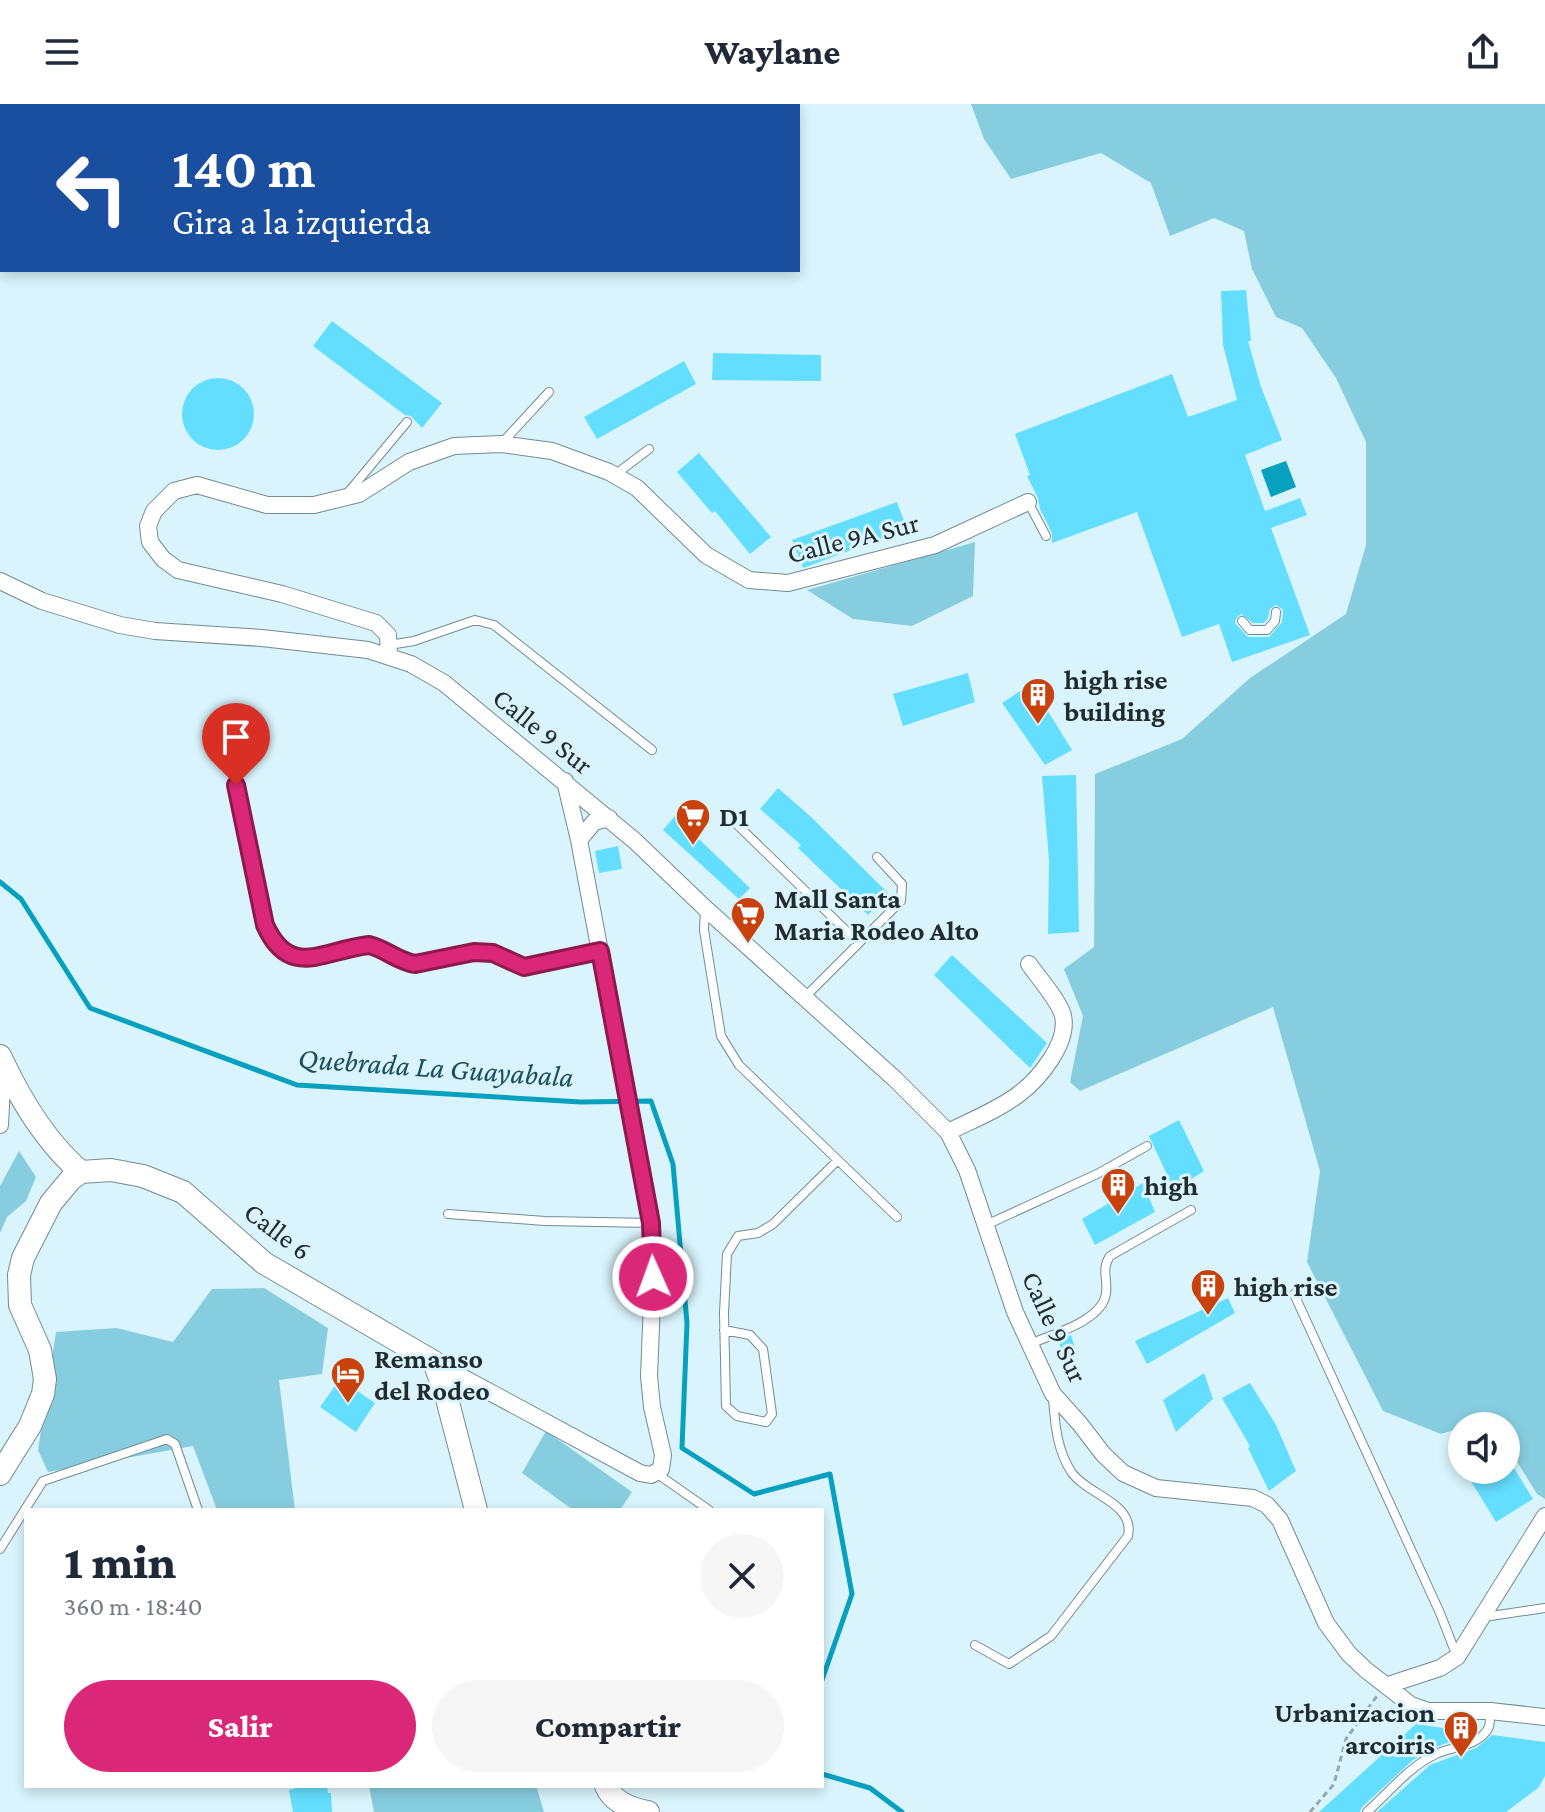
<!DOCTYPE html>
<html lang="es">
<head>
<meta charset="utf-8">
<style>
  :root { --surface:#fff; --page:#f6f6f7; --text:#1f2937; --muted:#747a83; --accent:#db2777 }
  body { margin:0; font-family:"Crimson Pro",serif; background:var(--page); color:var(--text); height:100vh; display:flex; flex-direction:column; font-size:30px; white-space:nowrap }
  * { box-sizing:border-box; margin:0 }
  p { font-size:26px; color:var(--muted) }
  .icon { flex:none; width:44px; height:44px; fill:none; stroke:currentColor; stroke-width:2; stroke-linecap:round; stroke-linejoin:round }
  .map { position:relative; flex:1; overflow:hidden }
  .sheet { position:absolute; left:24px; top:1404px; width:800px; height:280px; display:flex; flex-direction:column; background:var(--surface); border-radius:0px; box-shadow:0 4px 12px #0003 }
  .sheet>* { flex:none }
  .guide { position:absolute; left:0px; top:0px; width:800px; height:168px; box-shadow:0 4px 12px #0003; background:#1a4fa0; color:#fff; overflow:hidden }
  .fabs { position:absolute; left:1448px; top:1308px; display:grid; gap:16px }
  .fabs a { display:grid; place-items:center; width:72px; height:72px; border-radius:50%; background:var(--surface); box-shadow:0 4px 12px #0003; font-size:40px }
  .pin { position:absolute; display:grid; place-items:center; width:68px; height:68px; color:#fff; margin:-82px -34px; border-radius:50% 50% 50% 0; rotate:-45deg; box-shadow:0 0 8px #0007 }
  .pin .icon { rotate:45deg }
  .me { position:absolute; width:88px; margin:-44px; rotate:358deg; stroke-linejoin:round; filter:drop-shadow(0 0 6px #0008) }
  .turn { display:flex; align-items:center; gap:28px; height:168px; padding:0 40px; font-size:36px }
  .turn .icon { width:104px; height:104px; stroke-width:2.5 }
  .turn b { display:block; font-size:56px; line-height:68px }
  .round { display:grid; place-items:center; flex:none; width:84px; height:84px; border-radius:42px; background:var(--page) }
  .head { display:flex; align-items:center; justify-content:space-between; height:136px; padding:0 40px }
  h1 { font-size:48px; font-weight:800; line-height:60px }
  .action { display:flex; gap:16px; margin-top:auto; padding:16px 40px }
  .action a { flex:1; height:92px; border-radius:48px; background:var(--accent); color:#fff; font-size:32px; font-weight:800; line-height:92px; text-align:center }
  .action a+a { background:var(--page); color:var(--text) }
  header { display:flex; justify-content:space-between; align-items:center; height:104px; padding:0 40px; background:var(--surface); font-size:36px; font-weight:800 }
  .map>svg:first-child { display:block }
  .green { fill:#87cde0 }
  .water { fill:#07a1bf }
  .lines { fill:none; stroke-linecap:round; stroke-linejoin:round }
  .stream { stroke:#07a1bf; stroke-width:5 }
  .building { fill:#64defe; fill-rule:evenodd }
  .lane-casing { stroke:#738b93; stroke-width:10 }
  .street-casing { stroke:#738b93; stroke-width:18 }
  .secondary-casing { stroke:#738b93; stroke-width:24 }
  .path { stroke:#94a8af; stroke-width:3; stroke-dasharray:6 4; stroke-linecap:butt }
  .lane { stroke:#fff; stroke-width:8 }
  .street { stroke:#fff; stroke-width:16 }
  .secondary { stroke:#fff; stroke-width:22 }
  .route-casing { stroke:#8e194d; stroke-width:20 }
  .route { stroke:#db2777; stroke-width:14 }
  .labels { text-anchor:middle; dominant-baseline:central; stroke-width:6; stroke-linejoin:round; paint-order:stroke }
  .street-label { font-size:28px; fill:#222c2f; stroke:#d9f4fc }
  .poi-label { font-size:28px; font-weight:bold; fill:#222c2f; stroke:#d9f4fc; text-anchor:start }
  .water-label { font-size:30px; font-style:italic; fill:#1b4f5c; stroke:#d9f4fc }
</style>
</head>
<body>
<header><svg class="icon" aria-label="menu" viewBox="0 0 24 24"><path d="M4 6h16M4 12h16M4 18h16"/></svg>Waylane<svg class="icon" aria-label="share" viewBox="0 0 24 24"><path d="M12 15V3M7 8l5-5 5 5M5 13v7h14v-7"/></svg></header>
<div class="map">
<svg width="1545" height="1708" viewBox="0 0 1545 1708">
  <rect width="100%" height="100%" fill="#d9f4fc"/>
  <!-- green -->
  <path class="green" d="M971,0h574v1395l-8,-5 -31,-50v-18h-11l-4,-7 -50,15 -58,-23 -76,-149 13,-91 -47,-164 -193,84 -10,-9 13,-66 -19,-47 30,-22 1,-173 87,-35 68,-61 96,-64 20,-69v-103l-30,-64 -34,-50 -26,-11 -24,-48 -8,-38 -30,-13 -44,18 -19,-53 -50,-30 -90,26 -27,-40z
    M975,438l-2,54 -61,30 -59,-7 -46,-29z
    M19,1047l17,26 -10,24 -19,16 -7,16v-47z
    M264,1184l64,40 -6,46 -43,6 16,130h-78l-24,-64 -145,26 -10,-22 18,-118 61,-4 56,14 39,-53z
    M546,1327l86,61 -12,18h-47l-51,-37z
    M369,1682h170l-2,3 7,23h-170z"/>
  <!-- water -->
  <path class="water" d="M1286,357l10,26 -25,10 -10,-27z"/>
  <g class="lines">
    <!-- stream -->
    <path class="stream" d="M0,778l21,17 69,109 207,77 284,17 70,-1 22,63 14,159 -5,125 72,46 76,-20 22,120 -30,86
      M822,1670l48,14 32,24"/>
  </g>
  <!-- building -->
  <path class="building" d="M1246,186l5,51h-3l13,46 21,53 -37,15 20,56 35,-13 7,17 -36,13 39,107 -78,27 -13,-38 -37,13 -45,-125 -85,31v-10l-12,-24 -2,-11 -11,-22 3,-1 -15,-41 157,-60 16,43 49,-17 -14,-55 -2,-54zM1276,501l7,5 -1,12 -13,15h-21l-13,-14 1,-5 5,-4 12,9h11l4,-5 2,-9z
    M332,217l110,82 -20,25 -11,-12 -6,-1 -92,-69z
    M713,249l108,2v26l-109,-1z
    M684,257l12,23 -99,55 -13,-22z
    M182 310a36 36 0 1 1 72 0a36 36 0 1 1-72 0Z
    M699,349l72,84 -21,17 -35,-43 -3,2 -35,-41z
    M897,398l10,27 -104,39 -11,-28z
    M968,569l7,29 -72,24 -10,-32z
    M1031,580l41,66 -27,15 -43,-62z
    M1076,671l3,157 -31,2 1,-74 -7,-84z
    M778,684l32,28 78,77 -20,22 -70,-67 3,-3 -41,-36z
    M675,712l75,72 -11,11 -76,-69z
    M618,742l4,23 -23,4 -4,-22z
    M952,851l95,88 -17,25 -96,-93z
    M1179,1016l25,51 -30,19 -25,-54z
    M1143,1079l12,29 -60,33 -13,-26z
    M1228,1194l7,15 -88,51 -12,-23z
    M1071,1231l5,16 -12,5 -6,-16z
    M1204,1269l9,26 -37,33 -13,-32z
    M340,1275l35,24 -19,29 -36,-25z
    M1250,1279l26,42 20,46 -27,20 -21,-43 2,-2 -28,-48z
    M1506,1351l27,44 -37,23 -32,-52h42z
    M1416,1620l59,9 -42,15 -20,12 -51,47 -2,5h-41z
    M1492,1631l53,7v34l-7,12 -32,24h-129l53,-47 46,-17z
    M293,1682h34l1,7h3l1,19h-39l-4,-22 5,-1z"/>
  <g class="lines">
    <defs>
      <path id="lane" d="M502,339l47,-51
        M616,370l33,-25
        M346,391l61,-73
        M1028,398l18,34
        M1242,517l8,9h17l8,-9 1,-9
        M389,541l25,-4 61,-21 19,5 158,125
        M231,652l34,169c26,59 58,19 103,20 17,1 29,16 47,19l59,-12 19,1 31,14 75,-16
        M724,708l135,131
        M705,804l-1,22 17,106 18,29 158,152
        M805,893l96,-96 1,-17 -25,-27
        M448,1110l97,7 106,2
        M986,1121l111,-51 50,-28
        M1294,1190l146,319 16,41
        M724,1226l26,5 13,14 9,65 -6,8 -29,-6 -11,-10 -2,-93 3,-59 11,-18 20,-3 15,-9 64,-63
        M1030,1240c22,-10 73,-23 76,-51 2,-14 -5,-24 4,-37l81,-46
        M656,1369l53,37
        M0,1445l43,-68 124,-42 8,5 23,66
        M1484,1513l61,-9
        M975,1541l34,19 42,-28 77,-100c7,-33 -40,-41 -56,-63 -15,-22 -17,-49 -19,-74
        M1367,1708c21,-19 43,-46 69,-58 15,-7 35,-7 47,-19 8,-7 7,-14 7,-23"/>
      <path id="street" d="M0,477l42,20 78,24 35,6 107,7 106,12 43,14 33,19 191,158 70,67 190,171 53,53 19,38 48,142 38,82 27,30 23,30 20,19 33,15 97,10 14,7 13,15 46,103 23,31 17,16 45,35 17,6h62l55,6
        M389,551l-1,-20 -12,-12 -94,-29 -104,-24 -15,-11 -13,-17 -2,-16 6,-15 20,-20 23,-6 70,20h47l45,-11 50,-32 45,-16 47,-2 51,7 57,21 28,16 69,67 43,25 39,3 147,-38 93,-43
        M579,736l15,-18 15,-4
        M0,1021l3,-58
        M948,1028c24,-12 50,-22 71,-38 20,-15 50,-51 44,-78 -3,-14 -25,-39 -34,-52
        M434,1258l206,111 11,2 10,-6 2,-14 -11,-48 -3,-31 4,-99 -2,-54 -72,-383 -14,-59
        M1388,1581l52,-17 17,-11 88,-141"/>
      <path id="secondary" d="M0,952c20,43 45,86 81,116
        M0,1370l30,-48 13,-32 2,-15 -5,-29 -20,-45 -1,-30 4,-17 28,-55 20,-24 10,-7 30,-2 32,6 40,16 81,71 170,99 12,33 30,115
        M606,1682c7,16 25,23 42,26"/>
    </defs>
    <!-- lane casing -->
    <use href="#lane" class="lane-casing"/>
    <!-- street casing -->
    <use href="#street" class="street-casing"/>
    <!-- secondary casing -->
    <use href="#secondary" class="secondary-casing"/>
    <!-- path -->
    <path class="path" d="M1310,1708l24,-28 12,-45 31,-43"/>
    <!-- lane -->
    <use href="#lane" class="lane"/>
    <!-- street -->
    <use href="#street" class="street"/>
    <!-- secondary -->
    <use href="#secondary" class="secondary"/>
  </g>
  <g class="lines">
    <defs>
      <path id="route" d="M236,681l29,140c25,55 58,25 104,20 17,4 28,16 46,19l59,-12 19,1 31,14 76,-16 51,272 2,54"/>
    </defs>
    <!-- route casing -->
    <use href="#route" class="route-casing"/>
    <!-- route -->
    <use href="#route" class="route"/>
  </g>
  <!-- icons -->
  <defs>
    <symbol id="building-pin" viewBox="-11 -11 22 30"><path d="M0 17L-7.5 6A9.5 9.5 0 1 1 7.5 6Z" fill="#c9420d" stroke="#d9f4fc"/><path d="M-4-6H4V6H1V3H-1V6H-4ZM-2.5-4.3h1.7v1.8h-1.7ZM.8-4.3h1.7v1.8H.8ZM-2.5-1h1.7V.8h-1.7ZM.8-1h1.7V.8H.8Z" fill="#fff"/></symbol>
    <symbol id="supermarket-pin" viewBox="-11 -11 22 30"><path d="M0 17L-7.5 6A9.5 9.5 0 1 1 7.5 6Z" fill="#c9420d" stroke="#d9f4fc"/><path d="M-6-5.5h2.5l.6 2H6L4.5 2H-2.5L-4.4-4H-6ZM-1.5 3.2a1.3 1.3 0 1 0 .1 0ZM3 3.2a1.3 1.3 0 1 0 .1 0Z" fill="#fff"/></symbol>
    <symbol id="hotel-pin" viewBox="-11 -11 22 30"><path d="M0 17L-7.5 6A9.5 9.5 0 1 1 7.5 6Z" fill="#c9420d" stroke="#d9f4fc"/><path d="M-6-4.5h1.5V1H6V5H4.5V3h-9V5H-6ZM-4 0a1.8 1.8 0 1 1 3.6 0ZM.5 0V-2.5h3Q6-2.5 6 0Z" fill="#fff"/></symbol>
  </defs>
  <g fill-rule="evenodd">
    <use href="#building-pin" x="1018" y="571" width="40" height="54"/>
    <use href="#supermarket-pin" x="673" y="692" width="40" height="54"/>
    <use href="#supermarket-pin" x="728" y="790" width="40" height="54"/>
    <use href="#building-pin" x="1098" y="1061" width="40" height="54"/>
    <use href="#building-pin" x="1188" y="1162" width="40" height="54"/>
    <use href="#hotel-pin" x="328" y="1250" width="40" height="54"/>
    <use href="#building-pin" x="1441" y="1604" width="40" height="54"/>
  </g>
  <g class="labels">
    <!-- street labels -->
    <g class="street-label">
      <text transform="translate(853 434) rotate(-14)">Calle 9A Sur</text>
      <text transform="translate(543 627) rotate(39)">Calle 9 Sur</text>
      <text transform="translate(278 1127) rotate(37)">Calle 6</text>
      <text transform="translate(1055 1223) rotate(65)">Calle 9 Sur</text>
    </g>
    <!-- poi labels -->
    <g class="poi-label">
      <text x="1064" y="575">high rise<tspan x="1064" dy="32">building</tspan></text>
      <text x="719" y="712">D1</text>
      <text x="774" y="794">Mall Santa<tspan x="774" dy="32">Maria Rodeo Alto</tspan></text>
      <text x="1144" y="1081">high</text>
      <text x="1234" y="1182">high rise</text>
      <text x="374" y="1254">Remanso<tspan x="374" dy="32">del Rodeo</tspan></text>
      <text x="1435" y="1608" text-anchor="end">Urbanizacion<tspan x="1435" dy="32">arcoiris</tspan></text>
    </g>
    <!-- water labels -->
    <g class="water-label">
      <text transform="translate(436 963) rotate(4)">Quebrada La Guayabala</text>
    </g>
  </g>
</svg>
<div class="fabs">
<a><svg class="icon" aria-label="sound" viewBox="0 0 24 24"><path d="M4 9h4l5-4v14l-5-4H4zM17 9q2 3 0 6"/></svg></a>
</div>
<div class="pin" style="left:236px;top:681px;background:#d93025"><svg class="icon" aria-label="arrive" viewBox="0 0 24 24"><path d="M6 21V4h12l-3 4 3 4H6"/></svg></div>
<svg class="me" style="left:653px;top:1173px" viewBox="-20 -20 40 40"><circle r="17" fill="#db2777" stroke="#fff" stroke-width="3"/><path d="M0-11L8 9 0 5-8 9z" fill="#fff"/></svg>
<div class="guide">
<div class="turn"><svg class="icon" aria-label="left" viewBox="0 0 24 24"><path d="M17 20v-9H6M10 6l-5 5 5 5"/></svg><div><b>140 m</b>Gira a la izquierda</div></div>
</div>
<section class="sheet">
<div class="head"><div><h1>1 min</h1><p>360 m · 18:40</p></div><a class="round"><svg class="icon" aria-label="close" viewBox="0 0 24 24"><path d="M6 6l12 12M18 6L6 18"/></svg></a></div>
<div class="action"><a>Salir</a><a>Compartir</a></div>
</section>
</div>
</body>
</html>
